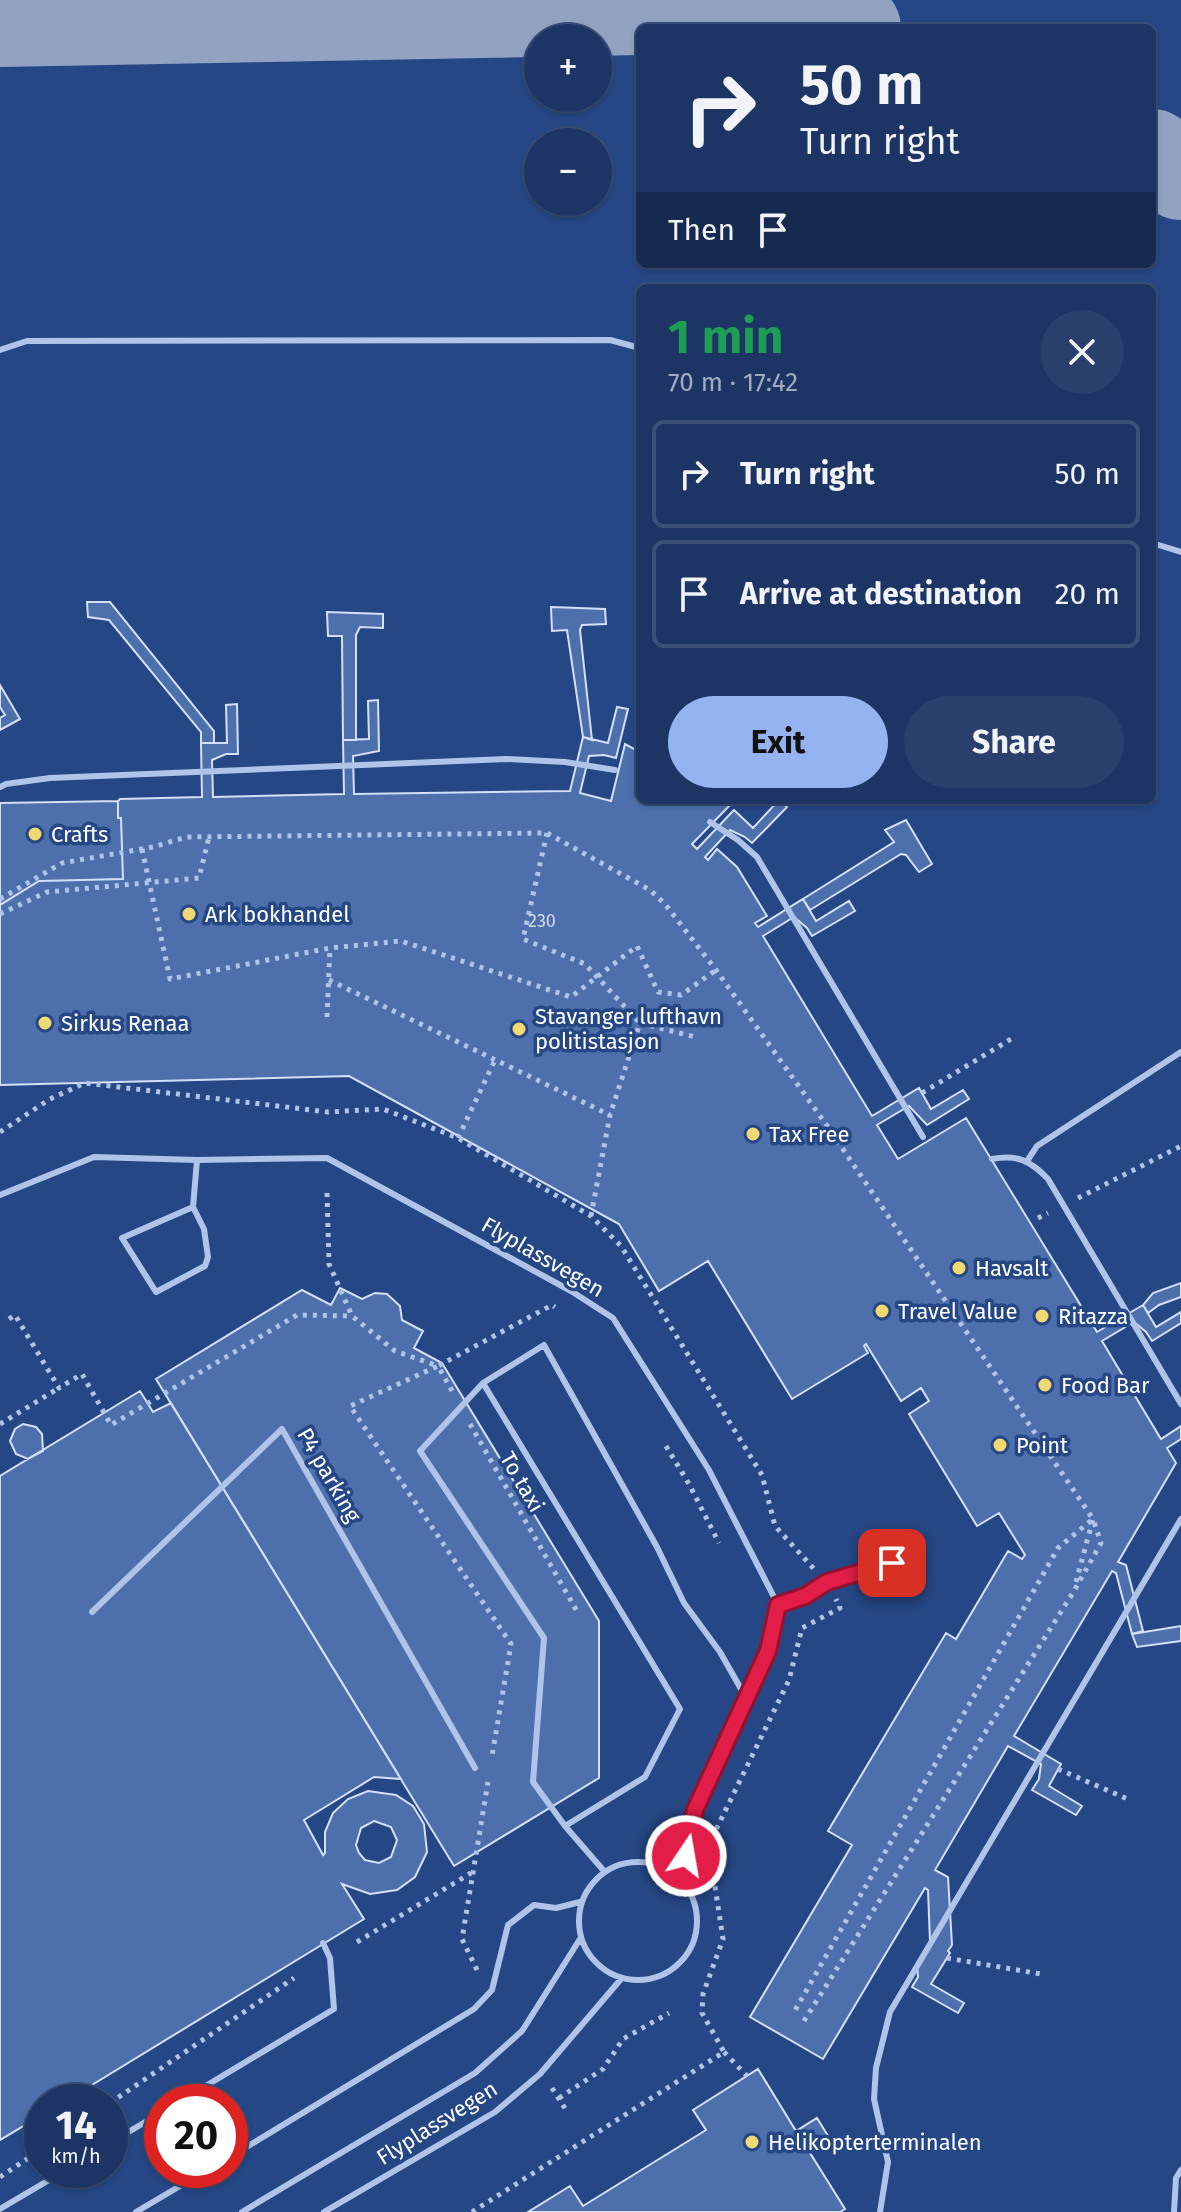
<!DOCTYPE html>
<html lang="en">
<head>
<meta charset="utf-8">
<style>
  :root { --surface:#1c3564; --page:#29406d; --text:#f1f3f6; --muted:#a0abbf; --line:#3a5078; --accent:#95b2f1 }
  body { margin:0; font-family:"Fira Sans",sans-serif; background:var(--page); color:var(--text); height:100vh; display:flex; flex-direction:column; font-size:30px; white-space:nowrap }
  * { box-sizing:border-box; margin:0 }
  p { font-size:26px; color:var(--muted) }
  .icon { flex:none; width:44px; height:44px; fill:none; stroke:currentColor; stroke-width:2; stroke-linecap:round; stroke-linejoin:round }
  .map { position:relative; flex:1; overflow:hidden }
  .panel { position:absolute; left:636px; top:284px; width:520px; height:520px; display:flex; flex-direction:column; background:var(--surface); border-radius:12px; box-shadow:0 2px 6px #0004,0 0 0 2px var(--line) }
  .panel>* { flex:none }
  .hud { position:absolute; left:636px; top:24px; width:520px; height:244px; border-radius:12px; box-shadow:0 2px 6px #0004,0 0 0 2px var(--line); background:#1c3564; color:var(--text); overflow:hidden }
  .tools { position:absolute; left:524px; top:24px; display:grid; gap:16px }
  .tools a { display:grid; place-items:center; width:88px; height:88px; border-radius:50%; background:var(--surface); box-shadow:0 2px 6px #0004,0 0 0 2px var(--line); font-size:40px }
  .speed { position:absolute; left:24px; top:2084px; display:flex; gap:16px; font-size:40px; font-weight:700; text-align:center }
  .speed>* { display:grid; place-content:center; width:104px; height:104px; border-radius:50%; background:var(--surface); box-shadow:0 2px 6px #0004,0 0 0 2px var(--line); line-height:1 }
  .speed small { font-size:20px; font-weight:400 }
  .speed .limit { border:12px solid #d22; background:#fff; color:#111 }
  .pin { position:absolute; display:grid; place-items:center; width:68px; height:68px; color:#fff; margin:-34px; border-radius:16px; box-shadow:0 4px 12px #0006 }
  .me { position:absolute; width:88px; margin:-44px; rotate:12deg; stroke-linejoin:round; filter:drop-shadow(0 0 6px #0008) }
  .turn { display:flex; align-items:center; gap:28px; height:168px; padding:0 32px; font-size:36px }
  .turn .icon { width:104px; height:104px; stroke-width:2.5 }
  .turn b { display:block; font-size:56px; line-height:68px }
  .then { display:flex; align-items:center; height:76px; padding:0 32px; background:#0003; gap:16px; font-size:30px }
  .round { display:grid; place-items:center; flex:none; width:84px; height:84px; border-radius:42px; background:var(--page) }
  .summary { display:flex; align-items:center; justify-content:space-between; height:136px; padding:0 32px }
  h1 { font-size:48px; font-weight:700; line-height:60px; color:#1e9e55 }
  .primary-button { display:flex; gap:16px; margin-top:auto; padding:16px 32px }
  .primary-button a { flex:1; height:92px; border-radius:48px; background:var(--accent); color:#111; font-size:32px; font-weight:700; line-height:92px; text-align:center }
  .primary-button a+a { background:var(--page); color:var(--text) }
  ul { padding:0; list-style:none }
  li { display:flex; align-items:center; gap:24px; height:108px; margin:0 16px 12px; padding:0 16px; border:4px solid var(--line); border-radius:12px }
  li div { flex:1 }
  li b { display:block; font-size:30px }
  li em { font-style:normal }
  .map>svg:first-child { display:block }
  .lines { fill:none; stroke-linecap:round; stroke-linejoin:round }
  .taxiway { stroke:#92a3c2; stroke-width:92 }
  .building { fill:#4d70ad; stroke:#d3e0f6; stroke-width:2; fill-rule:evenodd }
  .path { stroke:#afc4e8; stroke-width:5; stroke-dasharray:4 6; stroke-linecap:butt }
  .service { stroke:#afc4e8; stroke-width:6 }
  .route-casing { stroke:#92132f; stroke-width:20 }
  .route { stroke:#e11d48; stroke-width:14 }
  .poi-dot { fill:#f2d873; stroke:#254785; stroke-width:3 }
  .labels { text-anchor:middle; dominant-baseline:central; stroke-width:7; stroke-linejoin:round; paint-order:stroke }
  .number-label { font-size:18px; fill:#d2dbea }
  .poi-label { font-size:22px; fill:#fff; stroke:#254785; text-anchor:start }
  .street-label { font-size:22px; fill:#fff; stroke:#254785 }
</style>
</head>
<body>
<div class="map">
<svg width="1181" height="2212" viewBox="0 0 1181 2212">
  <rect width="100%" height="100%" fill="#254785"/>
  <g class="lines">
    <!-- taxiway -->
    <path class="taxiway" d="M0,21l692,-13 87,6 76,14
      M1152,155l29,19"/>
  </g>
  <!-- building -->
  <path class="building" d="M87,602h23l104,129v12h-13v-11l-92,-112 -21,-3z
    M551,607l54,2 1,15 -24,1 -2,5 12,110 -9,-3 -16,-107 -15,1z
    M327,612l56,2v14l-23,-1 -4,8v105h-13l-1,-104h-14z
    M0,685l20,34 -20,11v-12l5,-3 -5,-8z
    M378,700l1,51 -26,5 1,38 216,-3 13,-54 25,6 9,-36 11,2 -12,49 -12,-3 -15,1 -9,37 31,8 14,-57 15,8v48h88l4,3 -40,41 5,5 37,-39 19,18 26,-28 8,7 -35,36 -7,-6 -15,-7 -25,27 3,3 9,-11 20,18 30,49 -12,7 3,4 45,-28 13,22 33,-20 6,10 -43,25 -5,-8 -13,-11 -31,19 109,180 47,-28 12,21 32,-19 6,9 -42,26 -18,-19 -32,19 21,34 68,-41 131,214 46,-27 13,22 25,-15v11l-29,18 -6,-9 -12,-10 -32,19 59,98 20,-13v13l-14,9 9,15 -58,99 8,3 17,66 -11,3 -16,-61 -4,-2 -98,165 47,28 -12,22 33,20 -6,9 -44,-25 7,-11 2,-15 -33,-18 -73,124 13,7 4,68 -4,6 2,2 -19,31 33,19 -6,10 -46,-26 6,-10 -1,-14 13,-21 -2,-52 -3,-2 -102,171 -73,-42 102,-172 -24,-14 118,-198 10,6 52,-88 14,8 3,-4 -26,-42 -22,13 -68,-112 20,-13 -8,-13 -20,13 -35,-57 -2,2 4,7 -76,46 -84,-138 -49,30 -40,-67 -270,-148 -349,9v-180l39,-24 84,-2 -2,-61h-3v-17l2,-2 82,-2 -1,-54h26l-1,-38 11,-1 1,50h-12l-14,6 1,37 131,-3 -1,-54 26,-1 -1,-38z
    M118,801v17h3l2,61 -84,2 -39,24v-102z
    M906,820l26,44 -13,8 -13,-17 -5,-1 -91,56 -7,-11 91,-57 -9,-12z
    M1181,1283v14l-22,8 -11,8 -5,-8 10,-12z
    M340,1288l22,11 13,-6 12,1 13,12 2,14 21,11 -9,17 28,15 157,258v157l-145,88 -298,-487 146,-89 29,15z
    M140,1391l13,21 18,-9 230,376 -27,-2 -70,43 19,35 2,-2v-21l8,-19 15,-14 20,-8 28,4 17,11 11,18 3,28 -12,25 -18,13 -27,4 -28,-10 22,35 -300,183h-22v13l-42,25v-664zM374,1821l17,6 6,13 -6,17 -12,6 -14,-3 -6,-7 -3,-8 5,-17z
    M23,1424l13,3 6,7 1,17 -15,8 -12,-5 -6,-13 5,-12z
    M1181,1626v15l-44,6 -5,-13z
    M758,2069l38,62 21,-13 11,18 -21,12 38,61 -5,3h-312l42,-26 13,20 123,-76 -13,-20z"/>
  <g class="lines">
    <!-- path -->
    <path class="path" d="M547,833l-24,106 62,25 55,59
      M142,849l28,130 160,-31 71,-7 170,56 66,-51 21,46 23,3 35,-25
      M0,899l62,-36 91,-16 33,-10 361,-4 103,57 15,14 51,66 114,160 263,389 -35,29 -265,466
      M0,914l47,-22 152,-14 10,-41
      M329,980l281,135
      M327,1017l3,-69
      M922,1093l94,-57
      M0,1132l50,-33 35,-16 243,29 55,-3 75,29 133,78 30,30 141,229 13,51 39,43
      M458,1138l37,-78
      M327,1193l2,71 23,52 43,35 43,15 114,-61 3,2
      M1078,1198l103,-52
      M591,1216l19,-101 30,-92 55,14
      M1038,1218l10,-5
      M9,1319l6,-4 44,73 23,-14 29,51 186,-110 55,1
      M452,1391l-14,-25 -88,40 161,238 -19,112
      M0,1424l59,-36
      M470,1424l108,189
      M666,1446l23,38 30,59
      M1076,1582l17,-63
      M1058,1769l72,31
      M712,1838l77,-158 13,-52 38,-20 -4,-9
      M357,1942l114,-69
      M947,1958l94,16
      M477,1970l-15,-31 26,-157
      M804,2021l270,-430 27,-48 -8,-24
      M724,2052l23,24
      M552,2088l14,22
      M559,2098l44,-29 20,-30 46,-26
      M110,2103l184,-125
      M0,2177l42,-28
      M472,2212l252,-160 -22,-39 1,-19 20,-55 -14,-92"/>
    <!-- service -->
    <path class="service" d="M0,350l27,-9 583,-1 30,8
      M1152,543l29,9
      M0,787l6,-3 44,-6 456,-19 59,3 50,8
      M710,822l28,18 19,17 166,280
      M992,1159c25,-5 39,2 56,20l133,225
      M1027,1161l10,-15 144,-94
      M0,1195l94,-38 103,3 130,-2 244,133 42,27 96,152 69,135 -10,46 -73,159 -14,68
      M193,1207l-71,31 34,54 49,-26 3,-9 -4,-28 -11,-22 4,-47
      M483,1383l197,326 -35,68 -80,49
      M778,1605l27,-9 22,-14 65,-19
      M92,1612l190,-183 193,339
      M579 1921a59 59 0 1 1 118 0a59 59 0 1 1-118 0Z
      M604,1871l-39,-45 -32,-44 11,-144 -124,-187 63,-68 61,-38 113,202 27,56 36,49 25,44
      M179,2102l155,-93 -4,-51 -7,-15
      M110,2143l52,-31
      M230,2157l244,-148 18,-19 16,-65 26,-20 22,3 24,-6
      M0,2209l66,-39
      M136,2212l71,-42
      M242,2212l233,-139 47,-42 58,-92
      M324,2212l171,-100 45,-38 81,-95
      M880,2212l8,-50 -14,-63 2,-31 14,-56 291,-493
      M1174,2212l2,-34 5,-8"/>
  </g>
  <g class="lines">
    <defs>
      <path id="route" d="M686,1856l9,-46 73,-159 10,-46 27,-9 22,-14 65,-19"/>
    </defs>
    <!-- route casing -->
    <use href="#route" class="route-casing"/>
    <!-- route -->
    <use href="#route" class="route"/>
  </g>
  <!-- markers -->
  <g class="poi-dot">
    <circle cx="35" cy="834" r="8"/>
    <circle cx="189" cy="914" r="8"/>
    <circle cx="45" cy="1023" r="8"/>
    <circle cx="519" cy="1029" r="8"/>
    <circle cx="753" cy="1134" r="8"/>
    <circle cx="959" cy="1268" r="8"/>
    <circle cx="882" cy="1311" r="8"/>
    <circle cx="1042" cy="1316" r="8"/>
    <circle cx="1045" cy="1385" r="8"/>
    <circle cx="1000" cy="1445" r="8"/>
    <circle cx="752" cy="2142" r="8"/>
  </g>
  <g class="labels">
    <!-- number labels -->
    <g class="number-label">
      <text x="542" y="921">230</text>
    </g>
    <!-- poi labels -->
    <g class="poi-label">
      <text x="51" y="834">Crafts</text>
      <text x="205" y="914">Ark bokhandel</text>
      <text x="535" y="1016">Stavanger lufthavn<tspan x="535" dy="25">politistasjon</tspan></text>
      <text x="61" y="1023">Sirkus Renaa</text>
      <text x="769" y="1134">Tax Free</text>
      <text x="975" y="1268">Havsalt</text>
      <text x="898" y="1311">Travel Value</text>
      <text x="1058" y="1316">Ritazza</text>
      <text x="1061" y="1385">Food Bar</text>
      <text x="1016" y="1445">Point</text>
      <text x="768" y="2142">Helikopterterminalen</text>
    </g>
    <!-- street labels -->
    <g class="street-label">
      <text transform="translate(543 1257) rotate(30)">Flyplassvegen</text>
      <text transform="translate(329 1475) rotate(60)">P4 parking</text>
      <text transform="translate(522 1482) rotate(60)">To taxi</text>
      <text transform="translate(437 2123) rotate(-32)">Flyplassvegen</text>
    </g>
  </g>
</svg>
<div class="tools">
<a>+</a>
<a>−</a>
</div>
<div class="speed"><div>14<small>km/h</small></div><div class="limit">20</div></div>
<div class="pin" style="left:892px;top:1563px;background:#d93025"><svg class="icon" aria-label="arrive" viewBox="0 0 24 24"><path d="M6 21V4h12l-3 4 3 4H6"/></svg></div>
<svg class="me" style="left:686px;top:1856px" viewBox="-20 -20 40 40"><circle r="17" fill="#e11d48" stroke="#fff" stroke-width="3"/><path d="M0-11L8 9 0 5-8 9z" fill="#fff"/></svg>
<div class="hud">
<div class="turn"><svg class="icon" aria-label="right" viewBox="0 0 24 24"><path d="M7 20v-9h11M14 6l5 5-5 5"/></svg><div><b>50 m</b>Turn right</div></div>
<div class="then">Then<svg class="icon" aria-label="arrive" viewBox="0 0 24 24"><path d="M6 21V4h12l-3 4 3 4H6"/></svg></div>
</div>
<section class="panel">
<div class="summary"><div><h1>1 min</h1><p>70 m · 17:42</p></div><a class="round"><svg class="icon" aria-label="close" viewBox="0 0 24 24"><path d="M6 6l12 12M18 6L6 18"/></svg></a></div>
<ul>
<li><svg class="icon" aria-label="right" viewBox="0 0 24 24"><path d="M7 20v-9h11M14 6l5 5-5 5"/></svg><div><b>Turn right</b></div><em>50 m</em></li>
<li><svg class="icon" aria-label="arrive" viewBox="0 0 24 24"><path d="M6 21V4h12l-3 4 3 4H6"/></svg><div><b>Arrive at destination</b></div><em>20 m</em></li>
</ul>
<div class="primary-button"><a>Exit</a><a>Share</a></div>
</section>
</div>
</body>
</html>
